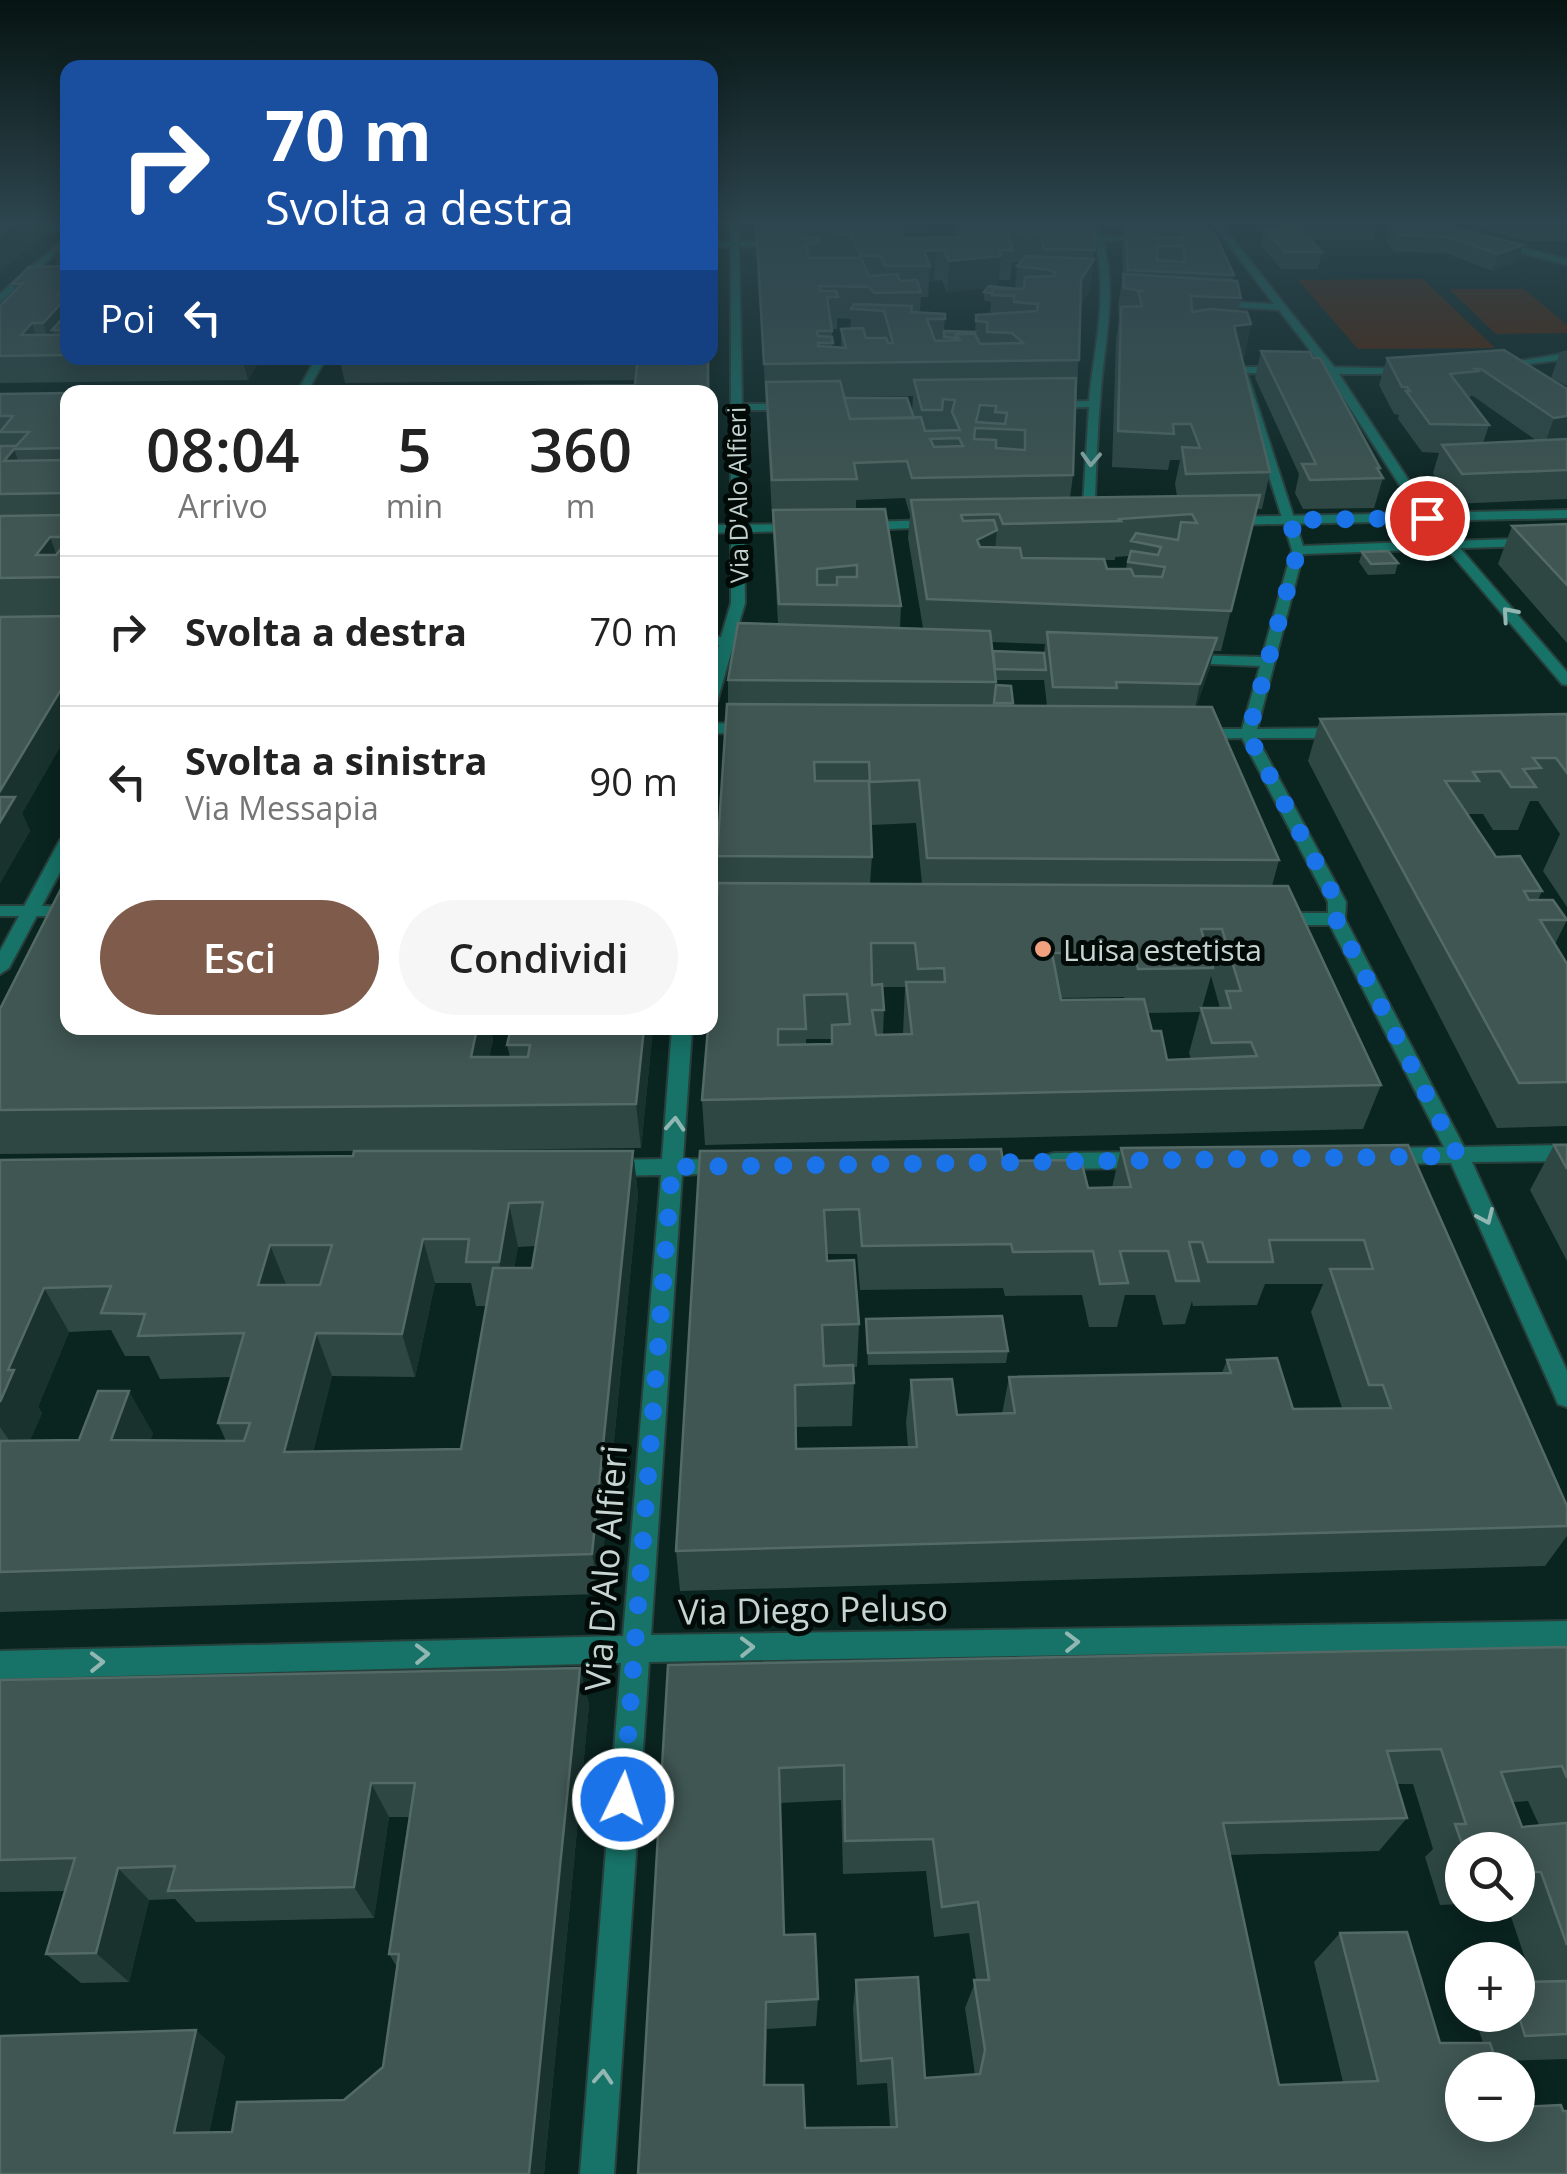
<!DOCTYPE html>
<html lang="it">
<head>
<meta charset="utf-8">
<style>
  :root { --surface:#fff; --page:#f6f6f6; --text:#222; --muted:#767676; --line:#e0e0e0; --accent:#7f5b4b }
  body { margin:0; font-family:"Open Sans",sans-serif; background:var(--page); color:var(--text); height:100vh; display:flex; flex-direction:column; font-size:38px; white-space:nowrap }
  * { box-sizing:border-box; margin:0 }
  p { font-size:32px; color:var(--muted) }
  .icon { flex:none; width:55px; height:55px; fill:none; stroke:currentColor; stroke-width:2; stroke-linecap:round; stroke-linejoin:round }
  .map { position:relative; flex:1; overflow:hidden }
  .sheet { position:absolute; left:60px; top:385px; width:658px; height:650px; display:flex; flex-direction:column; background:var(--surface); border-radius:20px; box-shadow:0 5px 25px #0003 }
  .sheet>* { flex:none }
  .banner { position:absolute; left:60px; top:60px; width:658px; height:305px; border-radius:20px; box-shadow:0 5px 25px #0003; background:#1a4fa0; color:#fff; overflow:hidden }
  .controls { position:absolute; left:1445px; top:1832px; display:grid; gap:20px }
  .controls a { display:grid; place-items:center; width:90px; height:90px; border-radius:50%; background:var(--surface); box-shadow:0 5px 25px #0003; font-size:50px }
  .pin { position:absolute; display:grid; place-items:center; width:85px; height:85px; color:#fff; margin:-42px; border:5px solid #fff; border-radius:50%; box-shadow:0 2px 10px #0007 }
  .me { position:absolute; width:110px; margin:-55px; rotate:4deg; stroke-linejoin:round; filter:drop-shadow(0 0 8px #0008) }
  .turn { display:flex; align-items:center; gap:35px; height:210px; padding:0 40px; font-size:45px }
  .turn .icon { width:130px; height:130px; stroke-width:2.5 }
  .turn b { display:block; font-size:70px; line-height:85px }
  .then { display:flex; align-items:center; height:95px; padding:0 40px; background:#0003; gap:20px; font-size:38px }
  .eta { display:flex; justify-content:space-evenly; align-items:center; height:170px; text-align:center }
  .eta b { font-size:60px; font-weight:600; line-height:70px }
  .button { display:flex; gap:20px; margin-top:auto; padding:20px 40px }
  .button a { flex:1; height:115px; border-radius:60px; background:var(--accent); color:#fff; font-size:40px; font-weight:600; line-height:115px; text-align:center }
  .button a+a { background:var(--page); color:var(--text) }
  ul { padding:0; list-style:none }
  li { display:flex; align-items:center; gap:30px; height:150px; padding:0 40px; border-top:2px solid var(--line) }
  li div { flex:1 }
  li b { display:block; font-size:38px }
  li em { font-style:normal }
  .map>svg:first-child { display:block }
  .green { fill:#561e00 }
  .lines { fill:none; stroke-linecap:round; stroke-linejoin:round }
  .minor-casing { stroke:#28403c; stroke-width:4 }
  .tertiary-casing { stroke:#28403c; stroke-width:4 }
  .minor { fill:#177267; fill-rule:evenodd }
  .tertiary { fill:#177267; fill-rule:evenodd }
  .wall { fill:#2e4743; fill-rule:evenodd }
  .shaded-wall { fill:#19322e }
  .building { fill:#3f5652; stroke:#546a66; stroke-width:2.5; fill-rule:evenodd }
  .oneway { stroke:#92b7b2 }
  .route { stroke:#1a73e8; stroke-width:18; stroke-dasharray:0 32.4 }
  .poi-dot { fill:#f1a17d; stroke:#030b09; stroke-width:4 }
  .labels { text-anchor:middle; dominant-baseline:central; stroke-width:10; stroke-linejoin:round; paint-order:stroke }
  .far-street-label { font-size:25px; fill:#c6d5d2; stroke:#030b09 }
  .poi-label { font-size:30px; fill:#c6d5d2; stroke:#030b09; text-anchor:start }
  .near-street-label { font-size:35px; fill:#c6d5d2; stroke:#030b09 }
</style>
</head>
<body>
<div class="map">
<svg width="1567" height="2174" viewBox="0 0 1567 2174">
  <rect width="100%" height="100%" fill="#0a2420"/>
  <!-- green -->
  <path class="green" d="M1423,279l72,69 -137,1 -60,-69z
    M1449,289h75l43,36v8l-71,1z"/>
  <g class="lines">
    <defs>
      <path id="minor" d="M731,224h8v18l48,2 -48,3 3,157h50l5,3 -5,3h-50l3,193 -10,34 23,1 7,4 -7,4h-25l-16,56 -7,4v-29l9,-32h-9v-8h11l10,-34v-356l-21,1v-6h21z
        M1089,224h8l5,12 50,2 -49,3c14,49 2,98 -2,147 -4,44 -5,89 -7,133l-6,4 -6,-4 7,-114 -38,1 -5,-3 5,-3 38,-1c5,-53 20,-107 6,-160l-32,-2 30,-3z
        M1213,224h8l113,143 76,2 -4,5h-67l93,142 22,25 113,-4v8l-107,3 107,124v13l-5,-1 -115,-135 -144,5 -46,175 83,-1 8,5 -8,5h-83l89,164 -1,17 119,228 103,-2v16l-95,1 95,209v36l-9,-3 -3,-7 -104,-234 -62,1 -7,-3 -3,-5 3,-5 7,-3 55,-1 -114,-222h-53l-9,-6 9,-6h51v-11l-86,-164 -43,1 -8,-5 8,-5h43l18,-63 -73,-3 -7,-4 7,-4 75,2 30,-107 -56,-180 5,-3h82l-44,-57 -67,-4 3,-5 59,3zM1247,373l81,1 93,144 19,23 -137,5z
        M68,226v5l-68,3v-6z
        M68,236v7l-68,59v-8z
        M1567,353v6l-67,9 -5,-3z
        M710,723l40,1 8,5 -8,5 -40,-1z
        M0,906h68v10h-68z
        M672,1028h20l-9,131 49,1 4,6 -4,6 -50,3 -31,460 916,-14v26l-918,15 -35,512h-34l41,-511 -621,16v-28l623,-15 38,-461 -52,1 -7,-2 -4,-6 4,-6 7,-2 53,-1z
        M1145,1152l7,2 3,6 -3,6 -7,2 -91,1 -7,-2 -4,-6 4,-6 7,-2z"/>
      <path id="tertiary" d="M1496,241l71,18v6l-74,-19z
        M316,358h10l-19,34h-10z
        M1567,510v8l-338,7 -6,-4 6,-4z
        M935,520l6,4 -2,3 -75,3 -6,-4 6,-4z
        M804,524v6l-4,1 -90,2v-8z
        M68,835v22l-59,111 -9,6v-23l60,-111z"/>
    </defs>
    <!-- minor casing -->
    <use href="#minor" class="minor-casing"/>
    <!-- tertiary casing -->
    <use href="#tertiary" class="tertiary-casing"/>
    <!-- minor -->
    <use href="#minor" class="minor"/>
    <!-- tertiary -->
    <use href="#tertiary" class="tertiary"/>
  </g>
  <!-- wall -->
  <path class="wall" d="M756,224h171l-1,9h-24l2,5 51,-1 1,-13h136l3,26 -5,40 -9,15 -8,170 -3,23 107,-2 -2,-12 5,-24h-10l-2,10 -56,-3 4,-128 3,-19 -1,-14 5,-32 -1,-28 2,-16h-15l-3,-6h98l30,51 -1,6 8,17 -3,13 13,13 -7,33h-2l28,115 -8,37h-6l-35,142h-7l-5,19 -13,37 83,153 -7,26 109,199 -18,44 -658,16 -3,-45 16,-215 -1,-29 11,-152v-24l50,-56zM1012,262h9l-4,4 -2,23 -17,-2v-7h12zM942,280l5,12 41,-4 -4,4v9l7,1 -1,12 -14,1 -1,17 -31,-1 1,-17 -25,-2 1,-15h7l1,-16zM837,318l14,1 -1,10h-9v19l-8,-1 -1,-10v-8h5zM913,396l-1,17 -68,-16zM905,498l5,17 -2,23 15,90h-23l1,-22 -45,-97v-9zM1128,556l-2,13h-19l-3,-9h11v-3zM992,642l53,2 -1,9 -51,-2zM996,680h48l3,26h-34v-3l-17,-18zM916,823l6,61h-52l2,-27 -1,-32zM1211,976l9,32h-18zM882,987h23l-2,47 -20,1 1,-25zM1124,997l1,2 -64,1 -1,-2zM1200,1012l-11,41 2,6 -24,1 -15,-29 -4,-18zM806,1039h25v5l-25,1z
    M1277,224h101l-4,16h-63l11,12 -4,17h-37l-20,-24 3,-16h15l-3,-2z
    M1471,224h96l-1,17h-40z
    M1391,227l132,18 -5,17 -25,9 -48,-18 -50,-1 -8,-9z
    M68,237v121h193l-13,22 -248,3v-77l15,-14 -3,-8 46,-18 -5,-16z
    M710,323v69h-395l320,-7 1,-5 -291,3 -6,-25h371z
    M1504,350l63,39v110l-115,5 -19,-31 6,-20 -17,-1 -24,-33 1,-4 -5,-1 -15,-29 8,-27zM1470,396h3l64,45 -54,2 6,-18 -19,-27z
    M1567,350v36l-16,-8 9,-26z
    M1261,351l119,117 -1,4 4,6 -9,30 -71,1 -8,-16 4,-19 -44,-96z
    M68,393v340l-46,80 8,18 -30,52v-489z
    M1567,524v119l-69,-79 14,-38z
    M1362,552l36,11 -3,11 -27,1 -9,-13z
    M1567,714v193l-24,-36 17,-37 -22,-33h-8l-12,29h-25l-10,-16h-15l28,43 46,34 -4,9 29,20 -12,24 12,20v162l-70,2 -189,-367 12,-42z
    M0,1009l68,19h422l3,12 -4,17h21l-3,-12 12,-13 -1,-4h135l-12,120 -249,3h241l5,44 -39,399 -599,18v-452l353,-4 1,-5 -354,3zM536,1246l-4,22h-18l4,-21zM435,1283h36l5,23h10l-25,143 -148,3 19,-76 83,1zM111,1330l14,26h24l11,23 71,-2 -13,46 8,18 -76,-1 3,-7 -74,7h-49l12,-27 -4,-6 31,-75z
    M1408,1145l159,361v30l-22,30 -865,25 -4,-40 24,-400 303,10 85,27h24l9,-40zM826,1254h31l3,36 143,-2 2,8 77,-1 7,32h28l8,-32h30l8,30 22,-1 7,-23 1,5 64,-1 8,-21h58l-12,28 31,96 -49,1 -66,-49 -5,13 -213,4 -7,37 -45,1 -46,-35 -5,42 2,25 -112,2v-22l56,-1 2,-43 -1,-16h4l2,-43 -32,-63z
    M1554,1145h13v116l-37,-71z
    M866,1319l142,32 -2,12 -138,2z
    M1567,1647v412l-71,2 3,9 -861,104 30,-509zM1397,1784h16l20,65 -8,8 15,48 22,-1v-54h56v55h-11l26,77 -15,33h-44l9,28h-43l-100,-110 -26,29 29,120 -64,3 -49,-230 149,-4 28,-33zM841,1800l2,74 83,-3 8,66 35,-4 7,47 -11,28 10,66 -50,4 -69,-98 -3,28 4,77 30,-2 3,44 -85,1 -40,-43 2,-56 49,-3 2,-27 -34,-64 -4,-132zM1528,1801l11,24 -17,2 -9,-25z
    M580,1668l9,37 -45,469h-544l225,-118 -16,77 23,-1 112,-32 39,-33 14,-100 -8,-13 21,-137h-21l-15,101 -178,4 -21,-23 -26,1 -20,82 -48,1 -35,-29 19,-63 -65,1v-212z"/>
  <!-- shaded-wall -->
  <path class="shaded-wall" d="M12,224h26l3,11 -41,38v-39z
    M1523,245l-5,17 -25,9 5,-17z
    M936,250l-2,30 -5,1 1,-15 -6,-15z
    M1001,256l-3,31 -51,5 2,-31z
    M1094,259l-4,31 -13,21 4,-31z
    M68,285v45h-16l4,14 -5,5 -8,-26 16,-29z
    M32,323l9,26 -20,-14z
    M1251,324l-7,33 -17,2 7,-33z
    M710,325v67h-2z
    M242,358h19l-13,22z
    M1567,416v28l-23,2 10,-28z
    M14,449l13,37 -23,-25z
    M997,530l-4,39 -20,10 4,-39z
    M50,537l14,38 -28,-20z
    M1217,638l-8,32 -16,47 7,-33z
    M68,678v55l-46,80 8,18 -30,52v-92z
    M477,1028h13l3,12 -13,61 -9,-44z
    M644,1028h9l-12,120 -5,-44z
    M633,1151l5,44 -39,399 -7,-40z
    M509,1203l9,44 -10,59 -9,-44z
    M423,1239l12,44 -20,94 -13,-43z
    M270,1245l18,44 -30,-4z
    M44,1288l25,44 -31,75 4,6 -20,46 -22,-32v-25l8,-32z
    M316,1333l16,43 -30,118 -18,-42z
    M129,1391l24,42 -17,49 -25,-42z
    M580,1668l9,37 -45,469h-15z
    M371,1783l18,34 -15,101 -20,-31z
    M118,1868l31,32 -20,82 -33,-29z
    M766,2002l1,27 -2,80 -1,-24z
    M196,2030l29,26 -20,99 -31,-22z"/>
  <!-- building -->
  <path class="building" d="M0,224h12l-12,10z
    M756,224h143l5,14 60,-1 -5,-13h133l3,26 -51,-1 -5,-17h-32l6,18h-14l2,6 -52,5 -5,-11 -20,1 6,15h-45l-5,-10h-19l-11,-22 -15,1 -1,-5h-32l1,8h15l1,5 -13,1 2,14h53l8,18 28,-2 3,7 17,-1 4,12 -47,1 -5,-6 -50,-1 1,5h16l2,6h-11l5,34h-15l1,5 14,1 1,6h-15v3l28,2 -5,-19 22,-1 3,10h20l2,5h5l-9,-32 -33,-2 3,-5 58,2 -1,6 34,2v5h-18l8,22 25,-1 -4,-6h19l5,10 43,-1 -11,-10 -25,-1v-10l-11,-1v-6l61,-4 1,-7 -24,-2v-6l-22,-1 1,-7 31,1 1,-12 29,-1 2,-3 -7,-3 -32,-4 9,-10 68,3 -13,21 -2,80 -315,4z
    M1125,224h79l11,10 19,41 -106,-5zM1181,230l3,7 -28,1 -4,-7zM1158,246h25l2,16 -28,-2z
    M1438,224l85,21 -25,9 -49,-17 -50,-2 -8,-8z
    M1300,228l22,24h-37l-21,-23z
    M68,237v13h-15z
    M68,266v19l-9,9h9v2l-25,27h-11l-11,12h47v20l-68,1v-50l23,-23 -11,1 17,-17z
    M1123,274l114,7 4,17 -50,-2 1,16 17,-3 38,3 4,12 -17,2 36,146 -84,2 -4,-27 18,1 -9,-24h-18l1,10 -56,-3 3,-124 21,-1 -4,-14 6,-1 -20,-3z
    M989,286l29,3 -25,-1 -1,5 -8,-1z
    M68,312v18h-16z
    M944,331l31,1 -1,2h-18v4l-12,-1z
    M1504,350l63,39v27l-13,2 -73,-49h-6l3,2 -28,3 39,51 -59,-1 -24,-33h4l-3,-4h-5l-15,-29z
    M1261,351l49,1 3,6h7l60,110h-3l6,10 -73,2 -8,-16h14z
    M638,358h70v34h-393l2,-3 318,-4z
    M1076,378l-3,97 -161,3 -5,-17 -53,2 3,16 -85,1 -6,-98 74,-1 10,38 71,-2 4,14 35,-1 -8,-18 3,-12 -12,-1 -1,11h-20l-8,-30zM980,405l16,1 -1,6 12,1 -2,11 -29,-2zM975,428l50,2v20l-29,-2v-8l-22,-1zM959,438l4,8 -29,1 -4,-8z
    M246,391l-1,1h-115z
    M68,393v55l-54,1 -10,12 64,-1v33l-68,1v-48h16l13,-14h-29l13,-16h-13v-22z
    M844,398h63l7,20 -64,1z
    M1567,439v31l-105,4 -20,-29z
    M1260,495l-29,116 -304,-12 -16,-99zM999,514l4,10 118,-3 -2,-2 73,-5 5,9 -16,-1 -3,18 -42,-7 -5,8 30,6 -3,8 -27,-4 -3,11 37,5 -3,10 -28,-1 -3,-7h-24l-3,-10 -82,-1 -2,-10 -40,-1 -3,-7 20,-10 -3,-10 -31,1 -2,-6z
    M885,509l16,97 -122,-2 -6,-94zM857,565v12h-20v8h-20v-16z
    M68,515v22h-18l-14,18h20l12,-15v37l-68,1v-62z
    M1567,524v61l-55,-59z
    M1388,551l10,12 -27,1 -9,-12z
    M68,616v62l-68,113v-174z
    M738,623l252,8 6,51 -268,-2z
    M1047,632l170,6 -17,46 -84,-2 1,6 -64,-1z
    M993,651l51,2 2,17 -51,-1z
    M996,685l15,1 2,17h-19z
    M727,704l485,3 67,153 -352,-2 -8,-78 -49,2 -1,-20h-55l1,19h54l3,76 -155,-1z
    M1567,714v59l-11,-15h-23l8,10 -18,1 13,18h-25l-11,-16 -27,1 6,9h-34l51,76 24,-1 22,35h-18l5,9h24l14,20h-27l27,44v118l-48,1 -199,-364z
    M0,797h15l-15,25z
    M64,883h4v145h409l-6,29h57l2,-12h-23l3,-13h23l1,-4h110l-8,76 -636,6v-101z
    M718,883l570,3 93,199 -679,15 6,-72h2v-34zM1201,929h21l19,62h-15l5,17h-30l11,35 39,-1 6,14 -90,4 -6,-29h-9l-8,-32 -83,1 -9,-47h82l4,16 75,-1zM871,943h44l3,26 26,-1 1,14h-39l6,52 -36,1 -4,-25h12l-2,-26 -10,1zM847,994l3,30 -18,1v19l-54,1v-16h28l-2,-34z
    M1408,1145l159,361v20l-891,25 24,-400 301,-2 2,12 78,-1 7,28 43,-1 -10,-39zM859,1209l3,37 149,-2 2,8 80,-1 7,33 28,-1 -8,-32h48l8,30h23l-10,-39h13l6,20h65l-4,-22h95l9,29h-43l39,116h14l8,23 -98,1 -16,-51 -50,2 4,13 -222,4 6,36 -58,2 -5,-36 -41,1 6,67 -121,2 -1,-64 59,-2 -1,-18 -29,1 -2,-41 37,-1 -5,-64 -27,1 -3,-51z
    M1554,1145h13v24z
    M354,1151h279l-41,403 -592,18v-131l79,-1 19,-49h31l-18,49 133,1 6,-18h-32l26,-90 -106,3 7,-22 -44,-1 10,-27 -67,2 -36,82h6l-14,32v-242l353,-4zM543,1202l-11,66h-39l-32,181 -177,3 32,-119 86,1 21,-95h46l-3,23h33l10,-59zM270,1245h62l-12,40h-62z
    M1002,1316l6,35 -140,2 -2,-34z
    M1567,1647v131l-5,-12 -61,6 21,55 45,-4v122l-26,-73h-23v-22h-54l-9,-26h11l-25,-75 -54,2 20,67 -184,5 56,262 99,-4 -38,-148 67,-1 33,111h50l9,27h-37v55h56v-18l43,-2 2,6h4v63h-929l30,-509zM844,1765l1,76 88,-2 9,68 36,-5 11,78h-15l11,70 -5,24 -55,4 -7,-101 -62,3 5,81 31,-3 5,69 -92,1 -2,-43h-39l2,-83 52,-3 -3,-65 -31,1 -5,-167z
    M580,1668l-51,506h-529v-138l196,-6 -22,103 58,-1 5,-30 107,-2 39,-33 16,-113h-10l26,-171h-44l-17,104 -186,4 7,-25 -57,2 -22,85 -50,1 29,-96 -75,2v-180z
    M1567,1981v53l-42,2 -7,-23v-31z"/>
  <!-- one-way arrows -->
  <defs><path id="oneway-chevron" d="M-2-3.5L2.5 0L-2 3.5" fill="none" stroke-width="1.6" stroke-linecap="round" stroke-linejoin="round" transform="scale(2.5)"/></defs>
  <g class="oneway">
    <use href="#oneway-chevron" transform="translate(1091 459) rotate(93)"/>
    <use href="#oneway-chevron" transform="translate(1509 614) rotate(-131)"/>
    <use href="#oneway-chevron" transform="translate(675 1124) rotate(-86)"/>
    <use href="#oneway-chevron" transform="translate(1486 1217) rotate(66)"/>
    <use href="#oneway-chevron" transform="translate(1072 1642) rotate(-1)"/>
    <use href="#oneway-chevron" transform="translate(747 1647) rotate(-1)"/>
    <use href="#oneway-chevron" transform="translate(422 1654) rotate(-1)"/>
    <use href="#oneway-chevron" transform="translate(97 1662) rotate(-1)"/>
    <use href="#oneway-chevron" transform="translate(603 2077) rotate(-86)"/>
  </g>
  <!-- sky -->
  <linearGradient id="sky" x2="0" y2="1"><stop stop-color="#061412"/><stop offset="0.42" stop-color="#2d454e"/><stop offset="1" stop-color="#2d454e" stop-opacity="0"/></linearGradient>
  <rect width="1567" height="528" fill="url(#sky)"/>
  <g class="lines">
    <!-- route -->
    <path class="route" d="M623,1799l49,-632 786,-11 -122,-237 1,-17 -89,-167 50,-185 -8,-30 137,-2"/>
  </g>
  <!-- markers -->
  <circle class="poi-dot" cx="1043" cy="949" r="10"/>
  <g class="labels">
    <!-- far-street labels -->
    <g class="far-street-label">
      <text transform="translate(737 495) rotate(-91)">Via D'Alo Alfieri</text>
    </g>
    <!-- poi labels -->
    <g class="poi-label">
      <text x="1063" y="949">Luisa estetista</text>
    </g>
    <!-- near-street labels -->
    <g class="near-street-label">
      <text transform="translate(605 1568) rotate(-86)">Via D'Alo Alfieri</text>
      <text transform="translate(813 1609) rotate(-1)">Via Diego Peluso</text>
    </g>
  </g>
</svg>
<div class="controls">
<a><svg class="icon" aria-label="search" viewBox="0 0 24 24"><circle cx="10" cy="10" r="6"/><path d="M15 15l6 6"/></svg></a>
<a>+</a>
<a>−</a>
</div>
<div class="pin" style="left:1427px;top:518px;background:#d93025"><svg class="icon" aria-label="arrive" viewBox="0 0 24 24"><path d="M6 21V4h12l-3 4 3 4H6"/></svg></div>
<svg class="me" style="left:623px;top:1799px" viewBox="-20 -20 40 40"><circle r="17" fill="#1a73e8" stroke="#fff" stroke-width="3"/><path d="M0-11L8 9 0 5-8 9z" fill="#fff"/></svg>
<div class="banner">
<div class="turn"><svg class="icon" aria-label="right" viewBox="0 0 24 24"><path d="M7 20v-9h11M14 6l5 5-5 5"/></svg><div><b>70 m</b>Svolta a destra</div></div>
<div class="then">Poi<svg class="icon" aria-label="left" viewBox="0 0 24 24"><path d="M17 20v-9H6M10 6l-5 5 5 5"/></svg></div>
</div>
<section class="sheet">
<div class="eta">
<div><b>08:04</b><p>Arrivo</p></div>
<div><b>5</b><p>min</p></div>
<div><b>360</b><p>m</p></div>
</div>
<ul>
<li><svg class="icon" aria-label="right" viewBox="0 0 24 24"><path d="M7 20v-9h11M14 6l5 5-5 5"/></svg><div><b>Svolta a destra</b></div><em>70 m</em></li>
<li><svg class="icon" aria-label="left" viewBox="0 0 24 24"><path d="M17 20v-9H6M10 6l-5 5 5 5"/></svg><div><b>Svolta a sinistra</b><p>Via Messapia</p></div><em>90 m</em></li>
</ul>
<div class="button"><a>Esci</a><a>Condividi</a></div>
</section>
</div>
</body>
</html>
